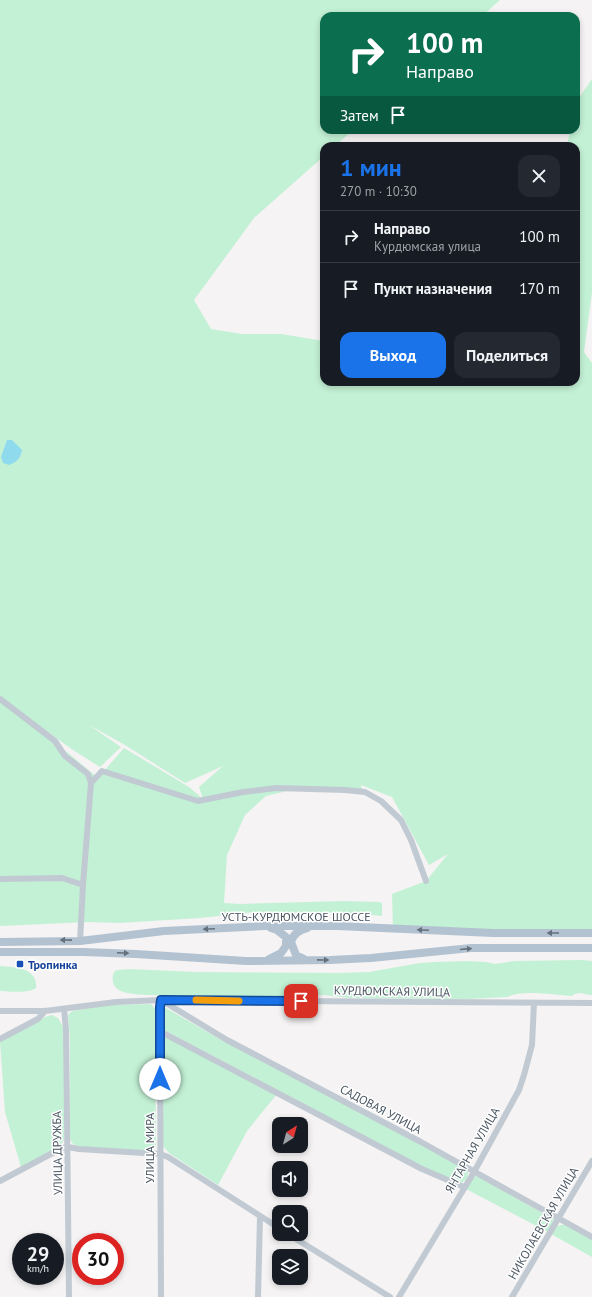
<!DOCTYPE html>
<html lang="ru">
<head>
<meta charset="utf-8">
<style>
  :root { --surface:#171b24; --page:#242831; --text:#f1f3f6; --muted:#9ea1a6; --line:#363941; --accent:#1a73e8 }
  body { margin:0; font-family:"PT Sans",sans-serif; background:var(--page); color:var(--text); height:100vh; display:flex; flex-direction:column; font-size:15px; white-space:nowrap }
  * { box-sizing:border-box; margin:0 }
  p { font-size:13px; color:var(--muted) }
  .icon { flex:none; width:22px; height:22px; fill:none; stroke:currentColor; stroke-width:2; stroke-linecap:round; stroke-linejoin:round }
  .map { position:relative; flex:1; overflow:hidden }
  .side { position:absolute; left:320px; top:142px; width:260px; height:244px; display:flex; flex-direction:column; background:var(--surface); border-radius:12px; box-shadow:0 2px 6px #0003 }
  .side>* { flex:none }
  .hud { position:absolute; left:320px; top:12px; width:260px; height:122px; border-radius:12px; box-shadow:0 2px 6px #0003; background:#0b6e4f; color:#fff; overflow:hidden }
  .needle { width:26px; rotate:36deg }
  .controls { position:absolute; left:272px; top:1117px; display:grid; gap:8px }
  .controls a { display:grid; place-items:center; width:36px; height:36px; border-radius:8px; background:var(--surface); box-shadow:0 2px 6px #0003; font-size:20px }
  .speed { position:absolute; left:12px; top:1233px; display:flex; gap:8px; font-size:20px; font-weight:700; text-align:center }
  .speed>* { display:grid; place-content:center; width:52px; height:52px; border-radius:50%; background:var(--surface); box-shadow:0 2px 6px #0003; line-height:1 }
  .speed small { font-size:10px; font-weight:400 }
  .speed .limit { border:6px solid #d22; background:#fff; color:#111 }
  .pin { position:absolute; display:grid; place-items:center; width:34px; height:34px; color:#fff; margin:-17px; border-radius:8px; box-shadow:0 2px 6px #0006 }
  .me { position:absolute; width:44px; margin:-22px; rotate:0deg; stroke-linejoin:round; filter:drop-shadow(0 0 3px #0008) }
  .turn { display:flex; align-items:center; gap:14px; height:84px; padding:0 20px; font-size:18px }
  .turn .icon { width:52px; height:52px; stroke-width:2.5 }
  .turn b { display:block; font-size:28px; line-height:34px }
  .then { display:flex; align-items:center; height:38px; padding:0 20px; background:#0003; gap:8px; font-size:15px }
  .round { display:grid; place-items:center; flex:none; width:42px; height:42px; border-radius:12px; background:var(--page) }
  .overview { display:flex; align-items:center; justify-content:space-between; height:68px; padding:0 20px }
  h1 { font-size:24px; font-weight:800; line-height:30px; color:var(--accent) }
  .cta { display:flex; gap:8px; margin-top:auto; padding:8px 20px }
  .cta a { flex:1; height:46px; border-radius:12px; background:var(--accent); color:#fff; font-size:16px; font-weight:800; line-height:46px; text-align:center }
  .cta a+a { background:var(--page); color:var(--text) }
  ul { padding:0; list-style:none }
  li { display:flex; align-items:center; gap:12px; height:52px; padding:0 20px; border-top:1px solid var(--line) }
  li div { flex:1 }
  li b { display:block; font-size:15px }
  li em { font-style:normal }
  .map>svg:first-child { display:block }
  .green { fill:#c3f1d5 }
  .water { fill:#90daee }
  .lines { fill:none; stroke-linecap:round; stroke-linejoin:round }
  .minor { stroke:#c1cad2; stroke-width:6 }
  .major { stroke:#b3c2d1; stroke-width:8 }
  .oneway { fill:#64717d }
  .route-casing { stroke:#114b97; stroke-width:10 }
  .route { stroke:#1a73e8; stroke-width:7 }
  .slow { stroke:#f59e0b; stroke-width:7 }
  .transit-dot { fill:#1a4fb4; stroke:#fff; stroke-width:1.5 }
  .labels { text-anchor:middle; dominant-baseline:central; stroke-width:3; stroke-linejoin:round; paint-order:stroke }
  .street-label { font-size:12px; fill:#4a5661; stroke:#fff }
  .transit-label { font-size:12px; font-weight:bold; fill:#164399; stroke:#fff; text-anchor:start }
</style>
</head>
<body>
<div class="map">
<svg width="592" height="1297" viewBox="0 0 592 1297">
  <rect width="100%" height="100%" fill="#f5f3f3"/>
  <!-- green -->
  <path class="green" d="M0,0h500l-18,16h-158v114h29l-18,16h-11v10l-70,62 -60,82 17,29 31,5h39l43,7v41h252v-236h-9l3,-16h6v-28l16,-23v213l-8,60 8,11v570l-199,-4 -1,-35 34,-13 22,-27 -19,11 -37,-68 -31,-12 2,7 -72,-2 -25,6 -21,19 -18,40 -3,48 17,1 102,-3 36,1 3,1v13l-29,-3 -99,-1 -54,6 -81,5 -30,-1 -89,4v-224l67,50 31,26 26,-30 65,39 14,12 -4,-12 24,-21 -38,17 -60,-38 -36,-20 32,22 -21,20 -30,-19 -70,-51z
    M582,960l10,1v34c-7,0 -14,-5 -20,1 -17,-1 -50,-7 -65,1l-39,2 -118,-1 -27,-3 -24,2 -150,-2c-14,-1 -43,0 -35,-23l3,-2 13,-1 65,3 144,1 30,-1 51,-9 16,-1 31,-1 19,1 9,2 19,-3z
    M0,966c15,1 38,2 36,22 -9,6 -26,3 -36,3z
    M151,1004l4,5 1,136 -2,5 -3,2 -71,-5 -7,-3 -3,-5v-102l-2,-22 4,-4 37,-6z
    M164,1007l61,35 195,101 48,29c0,6 -2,10 -9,11l-36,-16 -259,-137 -2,-4z
    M52,1015l6,3 7,12 -1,110 -4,6 -39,21 -16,-55 -5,-70 45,-25z
    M167,1037l110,57 -30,37 -29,54 -49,-32 -6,-7v-107z
    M477,1176l76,43v4l-5,9 -82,-43 7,-12z
    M561,1225h4l27,13v19l-41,-23 6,-8z"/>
  <!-- water -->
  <path class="water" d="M7,440h5l10,10c-2,9 -5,12 -13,15l-6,-2 -2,-6z"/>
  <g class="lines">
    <!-- minor -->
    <path class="minor" d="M0,699l55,42 10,15 23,18 3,9 -8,102 -3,56
      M91,783l11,-12 96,30 45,-9 33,-4 69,2 20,2 16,9 20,19 10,20 15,41
      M0,879l62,-1 21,7
      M64,1009l2,20 3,268
      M0,1011h45l71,-9 45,-2 431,3
      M160,1034h5l257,135 42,18
      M0,1039l38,-20 7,-8
      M0,1181l62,-33 6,-1 11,2 81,5 8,3 111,71
      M288,1234l102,63
      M161,1297l-1,-263 1,-34 66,40 194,102 171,95
      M258,1297l2,-80
      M399,1297l75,-125 45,-82 5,-15 8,-30 2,-42
      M512,1297l80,-136"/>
    <!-- major -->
    <path class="major" d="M0,942l80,-1 84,-10 101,-5h72l156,7h99
      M0,952h84l52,2 110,7 84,-1 41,-2 100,-10h121
      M269,959l12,-6 5,-7v-9l-9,-7 -6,-2
      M304,959l-8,-4 -5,-13c2,-8 8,-12 16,-14"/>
  </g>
  <!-- one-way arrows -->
  <defs><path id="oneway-solid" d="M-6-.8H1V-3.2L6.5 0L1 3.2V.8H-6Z"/></defs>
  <g class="oneway">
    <use href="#oneway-solid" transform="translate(209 929) rotate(177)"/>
    <use href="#oneway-solid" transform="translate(423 930) rotate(-177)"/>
    <use href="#oneway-solid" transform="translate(553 933) rotate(180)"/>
    <use href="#oneway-solid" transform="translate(66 940) rotate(-179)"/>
    <use href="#oneway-solid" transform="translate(466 949) rotate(-5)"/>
    <use href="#oneway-solid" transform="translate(123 953) rotate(2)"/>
    <use href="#oneway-solid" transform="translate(323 960) rotate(1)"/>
  </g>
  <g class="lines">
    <defs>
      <path id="route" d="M160,1079v-72l1,-7 140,1"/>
    </defs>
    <!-- route casing -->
    <use href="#route" class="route-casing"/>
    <!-- route -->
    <use href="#route" class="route"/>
    <!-- slow -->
    <path class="slow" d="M196,1000l43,1"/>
  </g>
  <!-- markers -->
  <rect class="transit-dot" x="16" y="960" width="8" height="8" rx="2"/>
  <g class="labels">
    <!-- street labels -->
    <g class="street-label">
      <text x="296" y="916">УСТЬ-КУРДЮМСКОЕ ШОССЕ</text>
      <text transform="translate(392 991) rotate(1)">КУРДЮМСКАЯ УЛИЦА</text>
      <text transform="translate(381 1109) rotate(28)">САДОВАЯ УЛИЦА</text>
      <text transform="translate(149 1148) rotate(-90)">УЛИЦА МИРА</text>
      <text transform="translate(472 1150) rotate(-60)">ЯНТАРНАЯ УЛИЦА</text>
      <text transform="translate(57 1153) rotate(-91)">УЛИЦА ДРУЖБА</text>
      <text transform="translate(543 1223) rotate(-60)">НИКОЛАЕВСКАЯ УЛИЦА</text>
    </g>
    <!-- transit labels -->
    <g class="transit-label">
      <text x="28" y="964">Тропинка</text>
    </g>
  </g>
</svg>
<div class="controls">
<a><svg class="needle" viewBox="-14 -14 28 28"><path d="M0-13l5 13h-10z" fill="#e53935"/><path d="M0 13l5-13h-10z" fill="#9ea1a6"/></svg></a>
<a><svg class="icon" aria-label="sound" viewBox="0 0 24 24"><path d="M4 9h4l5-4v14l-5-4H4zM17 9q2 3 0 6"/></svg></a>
<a><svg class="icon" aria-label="search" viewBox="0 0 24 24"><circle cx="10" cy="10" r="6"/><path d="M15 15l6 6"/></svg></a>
<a><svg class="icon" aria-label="layers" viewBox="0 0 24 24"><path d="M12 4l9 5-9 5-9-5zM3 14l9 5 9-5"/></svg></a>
</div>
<div class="speed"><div>29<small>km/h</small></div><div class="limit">30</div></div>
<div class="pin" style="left:301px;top:1001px;background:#d93025"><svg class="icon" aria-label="arrive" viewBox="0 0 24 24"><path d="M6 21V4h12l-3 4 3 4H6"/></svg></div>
<svg class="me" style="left:160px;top:1079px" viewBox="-20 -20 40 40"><circle r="19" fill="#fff"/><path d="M0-13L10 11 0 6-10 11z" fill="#1a73e8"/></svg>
<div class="hud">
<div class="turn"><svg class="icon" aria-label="right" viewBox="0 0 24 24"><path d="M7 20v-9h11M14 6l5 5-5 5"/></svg><div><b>100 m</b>Направо</div></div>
<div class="then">Затем<svg class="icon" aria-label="arrive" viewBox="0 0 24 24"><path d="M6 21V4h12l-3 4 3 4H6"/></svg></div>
</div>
<section class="side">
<div class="overview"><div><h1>1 мин</h1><p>270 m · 10:30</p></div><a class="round"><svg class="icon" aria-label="close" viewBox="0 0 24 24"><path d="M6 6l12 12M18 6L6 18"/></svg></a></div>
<ul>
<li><svg class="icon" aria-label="right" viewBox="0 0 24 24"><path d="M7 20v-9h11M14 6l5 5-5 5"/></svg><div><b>Направо</b><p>Курдюмская улица</p></div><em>100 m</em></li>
<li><svg class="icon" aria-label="arrive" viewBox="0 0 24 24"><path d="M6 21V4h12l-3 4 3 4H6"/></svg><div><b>Пункт назначения</b></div><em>170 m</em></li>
</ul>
<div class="cta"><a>Выход</a><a>Поделиться</a></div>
</section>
</div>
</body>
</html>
